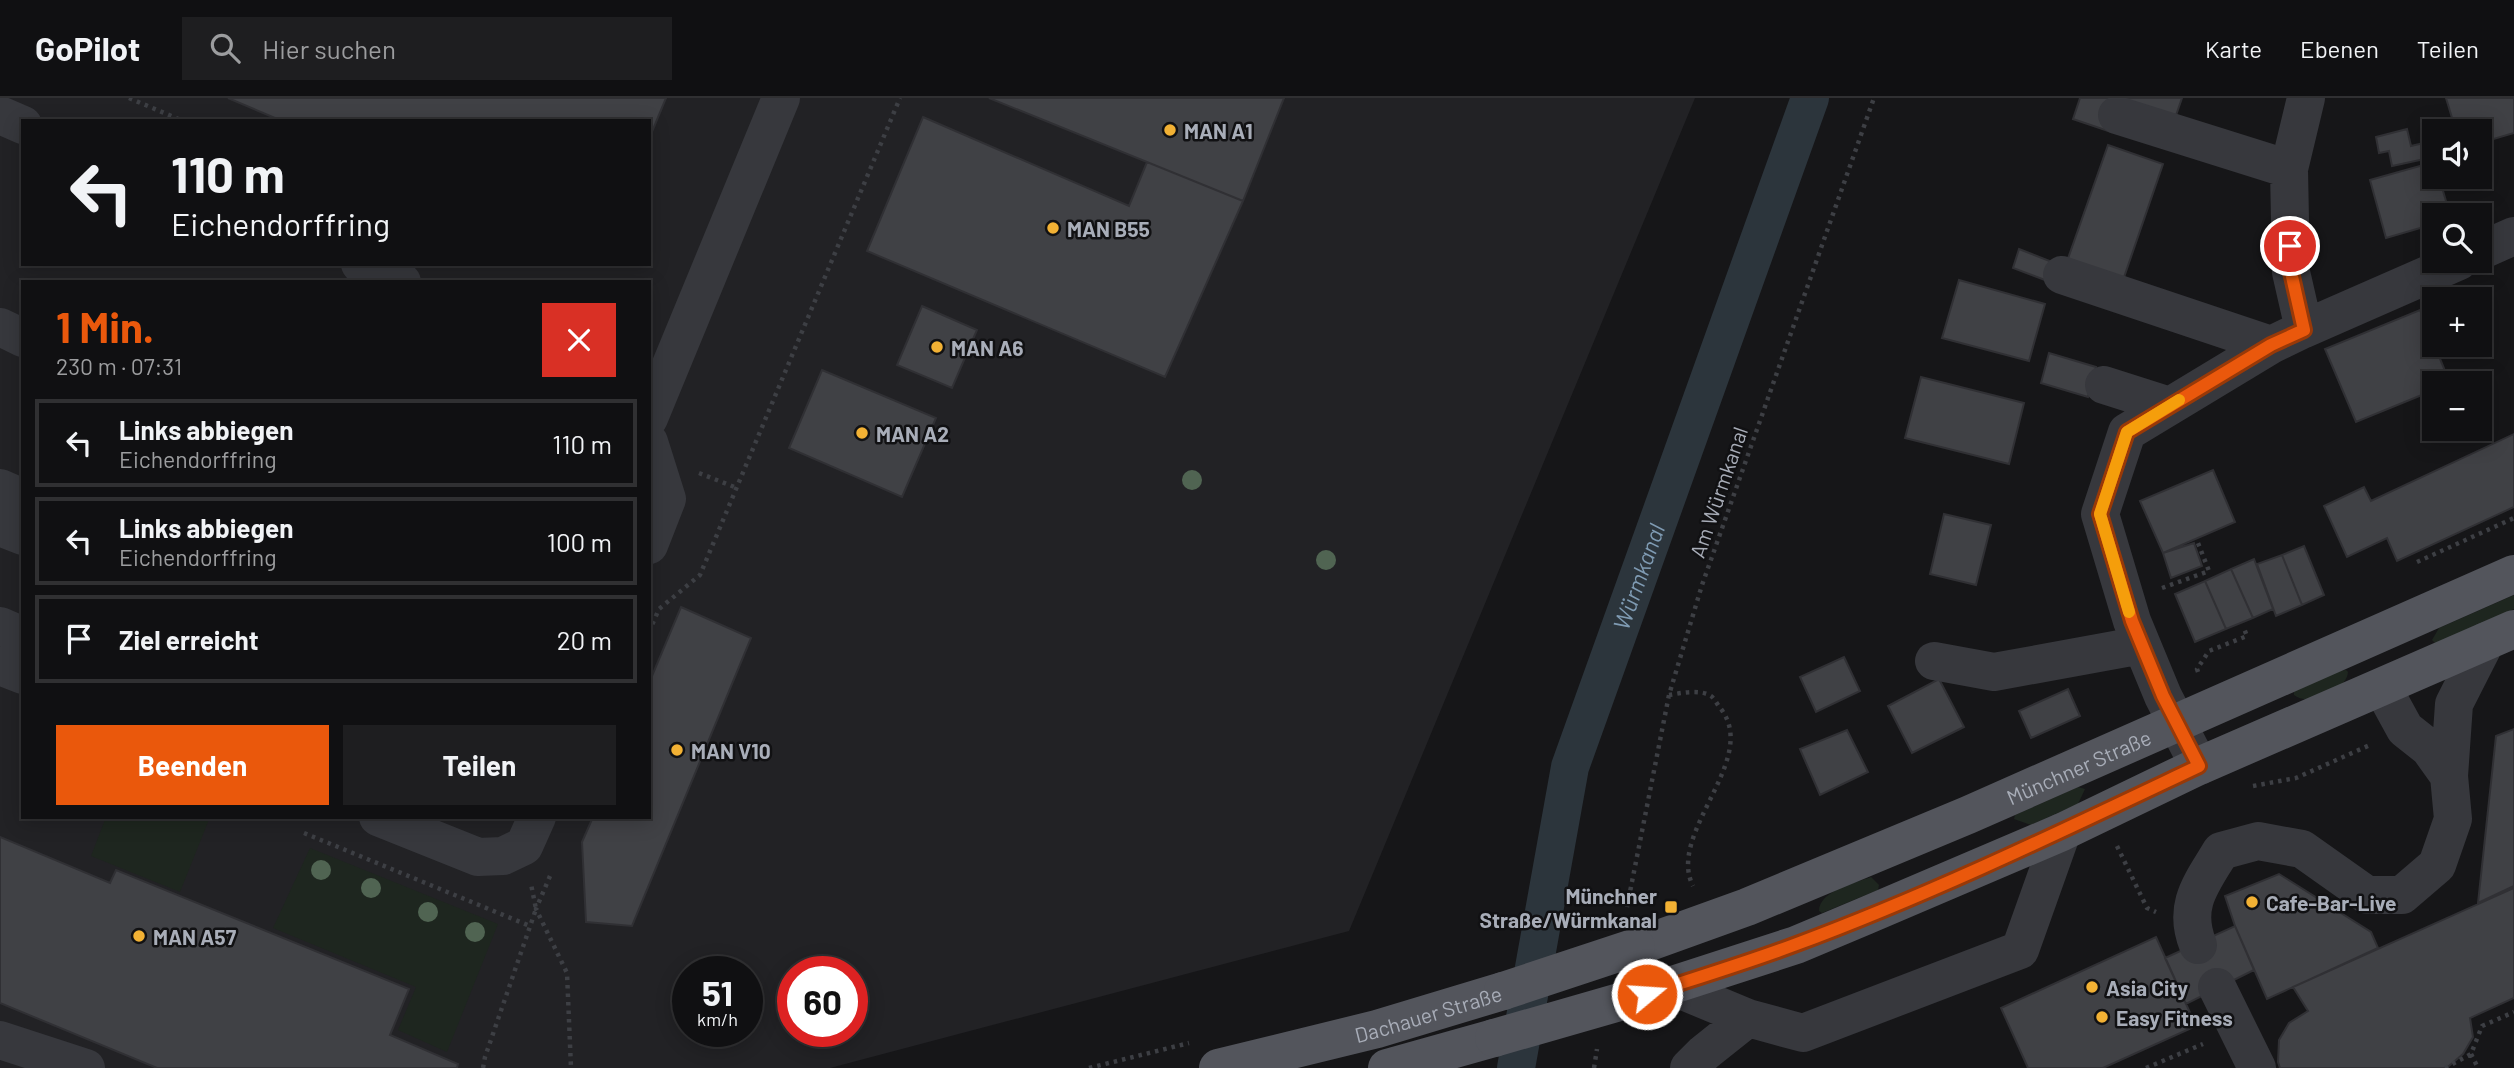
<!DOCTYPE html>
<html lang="de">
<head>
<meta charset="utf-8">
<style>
  :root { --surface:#101012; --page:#1e1e20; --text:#f1f3f6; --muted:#9c9d9f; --line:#303032; --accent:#ea580c }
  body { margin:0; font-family:Barlow,sans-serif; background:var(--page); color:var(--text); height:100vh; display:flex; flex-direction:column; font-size:26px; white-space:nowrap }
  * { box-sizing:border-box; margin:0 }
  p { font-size:23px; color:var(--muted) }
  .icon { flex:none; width:38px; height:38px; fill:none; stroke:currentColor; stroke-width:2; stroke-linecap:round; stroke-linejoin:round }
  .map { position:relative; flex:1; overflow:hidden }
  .details { position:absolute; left:21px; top:182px; width:630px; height:539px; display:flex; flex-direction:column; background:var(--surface); border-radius:0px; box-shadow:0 4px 18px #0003,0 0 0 2px var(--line) }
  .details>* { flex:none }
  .hud { position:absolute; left:21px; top:21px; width:630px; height:147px; border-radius:0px; box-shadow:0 4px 18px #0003,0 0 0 2px var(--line); background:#101012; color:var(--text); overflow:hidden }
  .fabs { position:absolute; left:2422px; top:21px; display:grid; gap:14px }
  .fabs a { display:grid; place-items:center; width:70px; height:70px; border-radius:0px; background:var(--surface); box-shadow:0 4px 18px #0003,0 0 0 2px var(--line); font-size:35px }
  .speed { position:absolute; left:672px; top:858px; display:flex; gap:14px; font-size:35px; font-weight:700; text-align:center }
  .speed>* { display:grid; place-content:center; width:91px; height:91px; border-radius:50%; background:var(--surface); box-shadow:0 4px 18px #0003,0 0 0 2px var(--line); line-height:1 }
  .speed small { font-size:18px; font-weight:400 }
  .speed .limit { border:10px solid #d22; background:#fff; color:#111 }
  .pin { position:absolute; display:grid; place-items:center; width:60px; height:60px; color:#fff; margin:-30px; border:4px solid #fff; border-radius:50%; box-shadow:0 2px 7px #0007 }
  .me { position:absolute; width:77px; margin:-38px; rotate:72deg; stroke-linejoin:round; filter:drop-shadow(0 0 5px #0008) }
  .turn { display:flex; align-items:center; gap:24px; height:147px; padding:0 35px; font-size:32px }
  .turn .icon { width:91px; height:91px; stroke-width:2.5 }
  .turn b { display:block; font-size:49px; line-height:60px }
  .round { display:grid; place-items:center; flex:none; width:74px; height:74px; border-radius:0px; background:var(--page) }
  .summary { display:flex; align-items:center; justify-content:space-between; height:119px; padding:0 35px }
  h1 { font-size:42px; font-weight:700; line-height:52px; color:var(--accent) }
  .action { display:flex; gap:14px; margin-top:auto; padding:14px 35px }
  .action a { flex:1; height:80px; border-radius:0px; background:var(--accent); color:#fff; font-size:28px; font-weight:700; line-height:80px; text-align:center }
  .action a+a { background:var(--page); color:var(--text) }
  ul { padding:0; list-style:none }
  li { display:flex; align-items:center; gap:21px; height:88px; margin:0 14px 10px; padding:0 21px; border:4px solid var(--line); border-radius:0px }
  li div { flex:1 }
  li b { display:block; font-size:26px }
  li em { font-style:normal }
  header { display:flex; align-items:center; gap:42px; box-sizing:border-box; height:98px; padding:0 35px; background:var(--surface); border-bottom:2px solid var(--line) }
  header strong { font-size:33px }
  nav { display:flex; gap:38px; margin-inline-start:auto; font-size:24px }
  .search { width:490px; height:63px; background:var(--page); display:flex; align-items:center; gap:18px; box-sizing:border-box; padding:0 24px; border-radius:0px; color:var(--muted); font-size:26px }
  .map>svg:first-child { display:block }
  .built { fill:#222225; fill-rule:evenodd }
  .green { fill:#1e261f }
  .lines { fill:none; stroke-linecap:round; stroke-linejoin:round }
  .canal { stroke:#2c353c; stroke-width:38 }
  .building { fill:#404145; stroke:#303034; stroke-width:2 }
  .path { stroke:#3d3f44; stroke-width:4.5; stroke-dasharray:3.5 5; stroke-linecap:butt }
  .minor { stroke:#37383d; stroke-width:38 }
  .major { stroke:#53555c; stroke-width:38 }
  .major-bridge { stroke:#53555c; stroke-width:38 }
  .tree { fill:#506452 }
  .route-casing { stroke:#983908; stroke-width:18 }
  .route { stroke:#ea580c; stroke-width:12 }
  .slow { stroke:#f59e0b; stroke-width:12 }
  .poi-dot { fill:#f2b134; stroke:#111113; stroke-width:2.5 }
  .labels { text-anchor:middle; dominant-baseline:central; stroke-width:5; stroke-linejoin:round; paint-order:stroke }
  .poi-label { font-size:21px; font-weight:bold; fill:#a8adb8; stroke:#111113; text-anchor:start }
  .street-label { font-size:21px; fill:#a8adb8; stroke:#111113 }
  .water-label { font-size:23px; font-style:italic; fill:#7f9bb3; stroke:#111113 }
</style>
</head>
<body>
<header>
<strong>GoPilot</strong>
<div class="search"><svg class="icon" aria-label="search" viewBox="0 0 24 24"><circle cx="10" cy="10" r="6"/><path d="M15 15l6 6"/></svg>Hier suchen</div>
<nav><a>Karte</a><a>Ebenen</a><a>Teilen</a></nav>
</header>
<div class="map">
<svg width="2514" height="970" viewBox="0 0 2514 970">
  <rect width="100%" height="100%" fill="#161618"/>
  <!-- built -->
  <path class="built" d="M0,0h1695l-346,833 -519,137h-830zM23,23h626v143h-626zM23,184h626v535h-626zM688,873h59v60h-59zM793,873h59v60h-59z"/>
  <!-- green -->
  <path class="green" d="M2514,497v14l-73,32 -6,2 -3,-3 7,-12z
    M2346,572l2,2c-1,19 -40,35 -54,23v-4l42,-20z
    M2078,689l7,2 -7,15 -47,21 -17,-6 1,-4z
    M106,719h104l-30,75 -89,-36z
    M310,750l188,76 -51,128 -49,-22 18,-43 -143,-59z
    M1871,779l8,8 -1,5 -56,23 -3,-2c0,-20 36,-28 52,-34z"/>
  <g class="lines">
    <!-- canal -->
    <path class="canal" id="s1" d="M1516,970l54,-301 240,-669"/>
  </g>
  <!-- building -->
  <path class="building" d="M228,0h438l-17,41v-18h-367z
    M989,0h295l-41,103z
    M2080,0h40l-9,34 -38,-13z
    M2120,0h62l-9,26z
    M2446,0h68v35l-34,10v-12h-24z
    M923,19l206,89 18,-44 96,39 -78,176 -298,-126z
    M2407,31l4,17 21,-5 2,16 -42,9 -3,-15 -10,2 -3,-16z
    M2108,47l55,19 -42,122 -56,-19z
    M2434,64v15h5l11,38h-16v9l-48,14 -16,-58z
    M2019,151l46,18 -7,18 -45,-17z
    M1959,182l86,24 -16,57 -87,-23z
    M922,208l55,24 -25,58 -55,-23z
    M2420,212l30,73h-16v7l-78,32 -31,-73z
    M2049,255l47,14 -8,30 -47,-14z
    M822,272l114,48 -34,79 -113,-49z
    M1921,279l103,26 -15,61 -104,-26z
    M2514,336v73l-117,54 -10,-23 -40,19 -23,-51 40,-19 7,14z
    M2213,372l22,52 -72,31 -23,-52z
    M1944,416l47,11 -15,60 -46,-11z
    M2194,445l8,23 -31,12 -8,-25z
    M2304,448l20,49 -22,10 -20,-50z
    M2282,457l20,50 -26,11 -19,-52z
    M2254,461l19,50 -20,9 -22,-49z
    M2231,471l22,49 -27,11 -21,-48z
    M2205,483l21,48 -31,13 -20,-48z
    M681,509l70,31 -119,288 -46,-4 -4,-80 11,-25h56v-134z
    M1844,559l16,34 -44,21 -16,-35z
    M1939,581l25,48 -52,26 -24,-47z
    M2068,591l12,27 -49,22 -12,-27z
    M2514,631v157l-36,17 18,-167z
    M1847,632l21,42 -48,23 -20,-46z
    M0,739l110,46 6,-13 293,119 -19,46 68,29 -1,4h-300l-157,-65z
    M2279,776l92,58 7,16 -111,51 -32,-73 -10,-30z
    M2514,790v110l-44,20 3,19 -10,17 -14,12 -5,2h-164l-2,-6 1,-22 10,-17 19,-12 -15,-24z
    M2235,828l19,44 -68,34 -21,-46z
    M2156,839l40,89 -93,42h-75l-27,-60z"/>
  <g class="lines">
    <!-- path -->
    <path class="path" d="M129,0l54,23
      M699,375l38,15
      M2417,464l97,-44
      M2162,490l47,-17 -11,-28
      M649,534l10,-23 41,-34 200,-477
      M2198,574l-1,-3 12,-18 38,-15 -4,-10
      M1669,597c12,-2 31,-6 42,1 4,3 7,10 10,13 39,51 -55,124 -28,177
      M2253,688l43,-8 74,-33
      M304,735l226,93
      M2117,748l30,62 9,4
      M550,778l-14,33 31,64 4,95
      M1627,809l42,-212 33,-110 172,-487
      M2471,956l7,14
      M483,970l2,-11 51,-148 -5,-25
      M1089,970l100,-25
      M1594,970l3,-19
      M2146,970l57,-24
      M2445,970l26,-14 11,-28 32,-14"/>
    <!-- minor -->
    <path class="minor" d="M2306,0l-17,71 2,103 13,57 155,-68
      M0,17l23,10
      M2117,17l172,54
      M2480,153l34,-15
      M360,166l42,18
      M2062,177l209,70
      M0,229l23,11
      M2104,287l66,21
      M649,320l132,-320
      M649,344l18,57 -18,46
      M0,390l23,10
      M0,429l23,9
      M0,528l23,10
      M1934,563l60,11 148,-27
      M0,568l23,9
      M2382,589l23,42 24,19 20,28
      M2199,668l-36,-70 -31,-75 -32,-107 27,-82 144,-87 33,-16
      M378,719l100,40 25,-1 21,-10 13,-29
      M2198,847c-16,-40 4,-62 23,-94l37,-10 44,8 65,46h35l35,-30 16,-46 -4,-43 5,-72 32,-63
      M1671,888l77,32 55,15 217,-83 42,-118
      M2217,889l40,81
      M0,942l86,28
      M1689,970l15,-15 44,-35"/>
    <!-- major -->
    <g class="major">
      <path id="s2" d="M1636,849l111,-40 221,-92 546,-241"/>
      <path d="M1623,903l173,-56 69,-29 197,-84 137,-66 315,-137"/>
      <path id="s3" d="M1218,970l159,-39 126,-38"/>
      <path d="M1387,970l107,-30"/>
    </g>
    <!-- major-bridge -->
    <path class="major-bridge" d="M1503,893l133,-44
      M1494,940l129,-37"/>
  </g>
  <!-- trees -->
  <g class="tree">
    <circle cx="1192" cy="382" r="10"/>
    <circle cx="1326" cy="462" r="10"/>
    <circle cx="321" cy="772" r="10"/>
    <circle cx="371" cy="790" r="10"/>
    <circle cx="428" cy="814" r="10"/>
    <circle cx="475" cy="834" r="10"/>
  </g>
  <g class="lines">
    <defs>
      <path id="route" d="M1647,896c49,-16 99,-31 147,-49 138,-51 272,-116 405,-179l-36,-70 -31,-75 -32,-107 27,-82 144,-87 33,-15 -13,-58 -1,-26"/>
    </defs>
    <!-- route casing -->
    <use href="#route" class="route-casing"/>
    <!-- route -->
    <use href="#route" class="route"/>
    <!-- slow -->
    <path class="slow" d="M2129,514l-29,-98 27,-82 52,-32"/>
  </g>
  <!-- markers -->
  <g class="poi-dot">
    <circle cx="1170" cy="32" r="7"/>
    <circle cx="1053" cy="130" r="7"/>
    <circle cx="937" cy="249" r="7"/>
    <circle cx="862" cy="335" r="7"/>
    <circle cx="677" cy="652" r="7"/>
    <circle cx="2252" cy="804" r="7"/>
    <rect x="1664" y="802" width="14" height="14" rx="3.5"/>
    <circle cx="139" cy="838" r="7"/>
    <circle cx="2092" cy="889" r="7"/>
    <circle cx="2102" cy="919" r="7"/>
  </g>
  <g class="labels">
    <!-- poi labels -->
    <g class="poi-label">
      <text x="1184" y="32">MAN A1</text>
      <text x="1067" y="130">MAN B55</text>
      <text x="951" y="249">MAN A6</text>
      <text x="876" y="335">MAN A2</text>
      <text x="691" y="652">MAN V10</text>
      <text x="1657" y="797" text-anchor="end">Münchner<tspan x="1657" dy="24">Straße/Würmkanal</tspan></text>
      <text x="2266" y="804">Cafe-Bar-Live</text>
      <text x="153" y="838">MAN A57</text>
      <text x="2106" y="889">Asia City</text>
      <text x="2116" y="919">Easy Fitness</text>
    </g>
    <!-- street labels -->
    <g class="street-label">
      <text transform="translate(1718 394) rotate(-71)">Am Würmkanal</text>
      <text stroke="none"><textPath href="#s2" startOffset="478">Münchner Straße</textPath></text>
      <text stroke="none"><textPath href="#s3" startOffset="217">Dachauer Straße</textPath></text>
    </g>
    <!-- water labels -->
    <g class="water-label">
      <text stroke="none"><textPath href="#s1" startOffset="508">Würmkanal</textPath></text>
    </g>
  </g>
</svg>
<div class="fabs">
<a><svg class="icon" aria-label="sound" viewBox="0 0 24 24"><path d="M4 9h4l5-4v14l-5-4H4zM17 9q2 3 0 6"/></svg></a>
<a><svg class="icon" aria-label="search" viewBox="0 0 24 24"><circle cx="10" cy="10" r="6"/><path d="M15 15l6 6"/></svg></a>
<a>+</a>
<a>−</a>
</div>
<div class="speed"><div>51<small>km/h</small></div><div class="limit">60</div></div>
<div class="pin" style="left:2290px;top:148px;background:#d93025"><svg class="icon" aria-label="arrive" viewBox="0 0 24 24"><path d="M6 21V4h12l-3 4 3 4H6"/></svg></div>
<svg class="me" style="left:1647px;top:896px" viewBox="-20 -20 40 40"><circle r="17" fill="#ea580c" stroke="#fff" stroke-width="3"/><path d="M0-11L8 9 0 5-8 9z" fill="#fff"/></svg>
<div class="hud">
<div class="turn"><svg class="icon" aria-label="left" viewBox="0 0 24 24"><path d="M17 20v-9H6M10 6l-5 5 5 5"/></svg><div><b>110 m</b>Eichendorffring</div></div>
</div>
<section class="details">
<div class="summary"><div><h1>1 Min.</h1><p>230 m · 07:31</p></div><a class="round" style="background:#d93025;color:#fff"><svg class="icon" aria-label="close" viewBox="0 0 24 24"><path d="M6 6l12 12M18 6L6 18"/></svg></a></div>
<ul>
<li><svg class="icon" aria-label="left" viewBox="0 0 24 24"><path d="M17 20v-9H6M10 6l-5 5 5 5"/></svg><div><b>Links abbiegen</b><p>Eichendorffring</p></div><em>110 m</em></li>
<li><svg class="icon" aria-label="left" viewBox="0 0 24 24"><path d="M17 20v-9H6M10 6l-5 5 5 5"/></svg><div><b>Links abbiegen</b><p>Eichendorffring</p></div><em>100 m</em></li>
<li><svg class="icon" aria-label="arrive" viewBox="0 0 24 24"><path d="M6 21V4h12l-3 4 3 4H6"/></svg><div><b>Ziel erreicht</b></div><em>20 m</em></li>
</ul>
<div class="action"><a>Beenden</a><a>Teilen</a></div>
</section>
</div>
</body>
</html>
